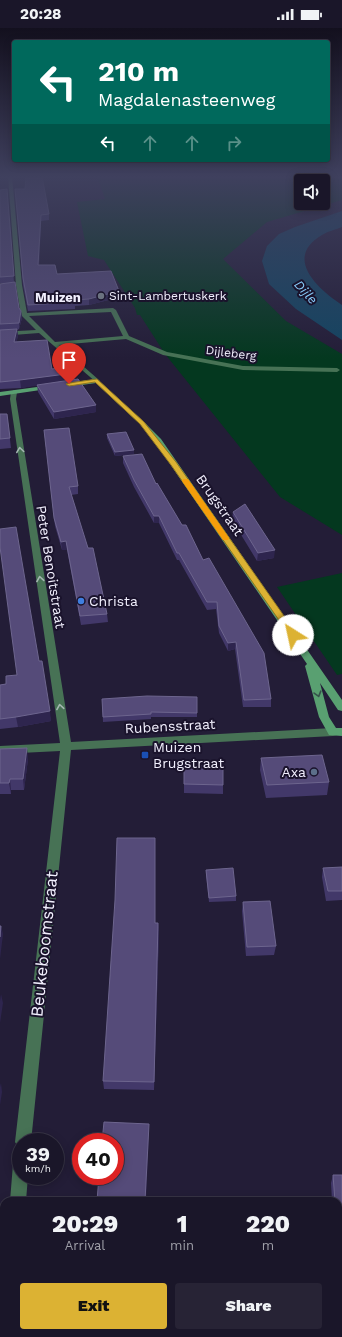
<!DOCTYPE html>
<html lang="en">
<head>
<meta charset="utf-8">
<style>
  :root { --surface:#1a1629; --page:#272335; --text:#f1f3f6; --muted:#9f9fa8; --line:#383546; --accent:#dcb233 }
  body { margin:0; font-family:"Work Sans",sans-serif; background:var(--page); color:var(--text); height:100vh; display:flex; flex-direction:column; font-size:15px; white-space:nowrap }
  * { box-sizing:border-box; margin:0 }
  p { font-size:13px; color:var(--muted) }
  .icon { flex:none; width:22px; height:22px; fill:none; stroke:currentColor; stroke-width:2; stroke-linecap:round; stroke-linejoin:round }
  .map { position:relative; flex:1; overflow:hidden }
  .drawer { position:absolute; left:0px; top:1169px; width:342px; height:140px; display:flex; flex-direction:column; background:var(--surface); border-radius:12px 12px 0 0; box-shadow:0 2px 10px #0003,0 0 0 1px var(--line) }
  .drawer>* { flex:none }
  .banner { position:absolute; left:12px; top:12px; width:318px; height:122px; border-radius:4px; box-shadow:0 2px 10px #0003,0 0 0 1px var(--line); background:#00695c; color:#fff; overflow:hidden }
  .controls { position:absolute; left:294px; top:146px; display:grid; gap:8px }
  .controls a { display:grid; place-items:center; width:36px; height:36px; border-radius:4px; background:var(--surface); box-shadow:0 2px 10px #0003,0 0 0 1px var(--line); font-size:20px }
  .speed { position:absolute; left:12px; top:1105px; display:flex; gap:8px; font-size:20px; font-weight:700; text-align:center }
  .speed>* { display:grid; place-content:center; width:52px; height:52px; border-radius:50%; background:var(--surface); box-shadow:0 2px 10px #0003,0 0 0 1px var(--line); line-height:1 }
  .speed small { font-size:10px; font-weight:400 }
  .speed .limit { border:6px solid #d22; background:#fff; color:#111 }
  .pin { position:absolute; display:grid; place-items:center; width:34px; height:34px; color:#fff; margin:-41px -17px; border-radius:50% 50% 50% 0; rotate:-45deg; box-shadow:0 0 4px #0007 }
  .pin .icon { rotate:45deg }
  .me { position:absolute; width:44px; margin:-22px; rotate:325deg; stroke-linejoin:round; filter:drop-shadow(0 0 3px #0008) }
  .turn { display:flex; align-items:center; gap:14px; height:84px; padding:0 20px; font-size:18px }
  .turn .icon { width:52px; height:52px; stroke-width:2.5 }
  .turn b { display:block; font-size:28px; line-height:34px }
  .lanes { display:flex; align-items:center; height:38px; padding:0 20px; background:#0003; justify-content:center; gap:20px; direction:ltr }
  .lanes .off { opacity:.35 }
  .eta { display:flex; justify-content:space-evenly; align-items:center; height:68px; text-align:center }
  .eta b { font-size:24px; font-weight:800; line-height:28px }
  .action { display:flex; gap:8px; margin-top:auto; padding:8px 20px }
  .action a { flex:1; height:46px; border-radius:4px; background:var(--accent); color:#111; font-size:16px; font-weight:800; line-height:46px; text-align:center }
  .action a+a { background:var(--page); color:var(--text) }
  .status { display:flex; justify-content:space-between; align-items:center; height:28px; padding:0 20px; background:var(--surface); direction:ltr }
  .status svg { height:11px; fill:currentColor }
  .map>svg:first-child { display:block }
  .green { fill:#04381f; fill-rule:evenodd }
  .water { fill:#134461 }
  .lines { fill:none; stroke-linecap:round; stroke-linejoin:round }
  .street { fill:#477255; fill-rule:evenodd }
  .secondary { fill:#59a071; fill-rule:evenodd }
  .wall { fill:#423869 }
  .shaded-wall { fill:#2e254e }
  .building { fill:#554b79; stroke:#6d658e }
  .oneway { stroke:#a4b7b1 }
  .oneway2 { stroke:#36524b }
  .route { fill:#dcb233; stroke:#8f7421 }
  .slow { fill:#f59e0b }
  .worship-dot { fill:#6b7280; stroke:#1a132c; stroke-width:1.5 }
  .shop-dot { fill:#3f7fe0; stroke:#1a132c; stroke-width:1.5 }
  .transit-dot { fill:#1a4fb4; stroke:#1a132c; stroke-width:1.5 }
  .service-dot { fill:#5c6f8a; stroke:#1a132c; stroke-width:1.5 }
  .labels { text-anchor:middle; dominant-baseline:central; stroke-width:4; stroke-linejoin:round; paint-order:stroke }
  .far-poi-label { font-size:12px; fill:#f1effd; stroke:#1a132c; text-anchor:start }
  .far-street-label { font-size:12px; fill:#f1effd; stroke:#1a132c }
  .far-water-label { font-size:13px; font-style:italic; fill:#87caf9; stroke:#1a132c }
  .far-quarter-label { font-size:13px; font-weight:bold; fill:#f1effd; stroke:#1a132c }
  .street-label { font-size:14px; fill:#f1effd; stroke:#1a132c }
  .poi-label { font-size:14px; fill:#f1effd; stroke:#1a132c; text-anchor:start }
  .near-street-label { font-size:17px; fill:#f1effd; stroke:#1a132c }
</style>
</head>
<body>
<div class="status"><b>20:28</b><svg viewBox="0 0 49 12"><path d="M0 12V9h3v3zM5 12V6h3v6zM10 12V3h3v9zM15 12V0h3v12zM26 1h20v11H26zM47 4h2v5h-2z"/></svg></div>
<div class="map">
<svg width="342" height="1309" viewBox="0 0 342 1309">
  <rect width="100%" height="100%" fill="#231d37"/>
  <!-- green -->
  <path class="green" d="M97,148h245v24l-75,22 -44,37 63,62 56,33v181l-62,-38 -115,-143 -25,-39h-3l-2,-7 -31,-48 -16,-4 -11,-54 28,-3zM301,153h22v22h-22z
    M342,545v101l-5,1 -60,-88z"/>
  <!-- water -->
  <path class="water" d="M342,183v16c-7,3 -14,4 -20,8 -39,23 -4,54 20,70v35l-46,-31 -27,-25 -7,-23 5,-15 12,-12 16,-7z"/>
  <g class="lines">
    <!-- street -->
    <path class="street" d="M8,148h4l10,109 5,28 86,-5 3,2 13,26 38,16 76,14 94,2 3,2 -3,2 -94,-2 -80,-15 -37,-16 -67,6 40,35 1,1 -3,2 -58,-50 -39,3v-4l36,-2 -15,-15 -5,-30zM111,284l12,24 -68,6 -26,-26z
      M14,362l3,2 -1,7 55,343 262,-14 4,1 1,3 -1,3 -4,1 -262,14 -40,392h-10v7l-3,-2 -3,-5 45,-391 -60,3v-8l60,-3 -50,-344 1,-7z
      M21,1128v20h7l-2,25h-16l3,-37 3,-5z
      M4,1297v8h10v4h-14v-11z"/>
    <!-- secondary -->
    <path class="secondary" d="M97,351l47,43 17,17 181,261v11l-4,-1 -18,-27 9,34 7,11h6v8l-13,-1 -10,-18 -14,-51 2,-2 -152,-222 -15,-18 -44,-41 -29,4 -3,-2 3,-2z
      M52,357l3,2 -1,1 -54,8v-4z"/>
  </g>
  <!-- wall -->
  <path class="wall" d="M7,161l7,93 5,26 2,3 1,7 -3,11 -2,1 1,6 -2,6 36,27 23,11 21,32 -42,7 -16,-27 -1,-7 -16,3 -21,1v-105l7,-1h-7v-93z
    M15,161h10l24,25v6l-8,1 -2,44 18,9 62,17 1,6 -31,8 -14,1v3l-47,2 -5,-26z
    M0,386h7l4,34 -11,1z
    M44,402l34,56v8l-7,1 36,119 1,8 -27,3 -14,-75h-5l-7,-24z
    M107,406l27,16v4l-19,2 -8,-18z
    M123,428l33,28 115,215v8h-28l-8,-58 -7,2 -9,-18 -3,-24 -9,1 -28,-50h-2l-18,-37h-5l-20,-36 -11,-24z
    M233,484l41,46 -17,3 -25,-41z
    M39,633l12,60 -33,6 -18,2v-44l6,-1 11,-9z
    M197,669v20h-46v2l-48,3 -1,-23z
    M0,721l28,10 -4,31h-13v4h-11z
    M261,730l68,24 -2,13 -61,3 -6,-28z
    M184,737l39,20v9l-39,-1z
    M342,839v33l-16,1 -4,-24 1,-9z
    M206,842l30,26v5l-27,1 -3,-27z
    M243,874l33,44 -2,9 -28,1 -4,-45z
    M155,895h3l1,9 -5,158 -50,-1 -1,-8z
    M333,1147h9v121l-4,-40v-55h-6l-1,-18z
    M92,1305h57v4h-56z"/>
  <!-- shaded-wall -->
  <path class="shaded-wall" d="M41,187v6l-2,51 -1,-7z
    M119,263l1,6 -31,8v-6z
    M21,283l1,7 -3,11v-6z
    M17,301l1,7 -3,13 -1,-7z
    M74,345l1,7 -54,8 -1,-8z
    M96,377v7l-42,7v-7z
    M134,422v4l-19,2v-4z
    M154,488h5v7h-5z
    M66,513l1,9h-5l-1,-8z
    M275,522l-1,8 -17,3 1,-8z
    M236,614l-1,7 -7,2v-8z
    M50,683l1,10 -33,6 -2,-10z
    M27,720l1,11 -4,31 -1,-11z
    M10,751l1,11v4l-2,-11z
    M158,895l1,9 -5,158v-8z
    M1,898l2,8 -3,25v-22z
    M1,966l2,9 -3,20v-22z
    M1,1055l1,9 -2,13v-18z
    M149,1096v8l-3,69h-1z"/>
  <!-- building -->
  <path class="building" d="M26,148h16l7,38 -8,1 -3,50h17l2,9 54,-3 8,20 -30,8 -15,1 1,2 -47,3 -5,-27 -8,-89h10z
    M7,161l7,87 -14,1v-87z
    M15,254l4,26 2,3 -2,12 -19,1v-40z
    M17,301l-3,13 33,-2 5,29 17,-3 5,7 -54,7 -20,2v-52z
    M78,351l18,26 -42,7 -17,-27z
    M0,386h7l3,24 -10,1z
    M69,400l9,58 -9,1 19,61h5l14,66 -27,2 -14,-75 -5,1 -7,-24 -10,-88z
    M126,404l8,18 -19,2 -8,-18z
    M142,426l14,30 1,-1 25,42h4l17,35 6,-2 55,95 7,46 -27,1 -8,-58 -8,1 -9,-17 -2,-24h-10l-28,-49h-2l-18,-37h-5l-20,-36 -11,-24z
    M245,476l30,46 -17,3 -25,-41z
    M16,499l23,134h3l8,50 -34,6 -16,2v-34l6,-1v-8l11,-1 -17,-128v-18z
    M147,668l50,1v16l-46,-1v2l-48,3 -1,-18z
    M27,720l-4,31h-13l-1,4h-9v-34z
    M322,727l7,27 -62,3 -6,-27z
    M184,737l39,1v19l-39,-1z
    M117,810h38v85h3l-4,159 -51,-1 12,-181z
    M342,839v24h-14l-5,-23z
    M233,840l3,28 -27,2 -3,-28z
    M270,873l6,45 -29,1 -4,-45z
    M0,898h1l-1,11z
    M104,1094l45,2 -4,77h-48l2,-25h16v-34h-13z
    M333,1147h9v92l-4,-39v-27h-3z"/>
  <!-- one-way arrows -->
  <defs><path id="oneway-chevron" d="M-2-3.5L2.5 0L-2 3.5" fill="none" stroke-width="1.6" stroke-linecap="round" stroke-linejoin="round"/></defs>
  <g class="oneway">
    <use href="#oneway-chevron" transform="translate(20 422) rotate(-98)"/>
    <use href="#oneway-chevron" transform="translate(40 551) rotate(-99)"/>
    <use href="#oneway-chevron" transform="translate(60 679) rotate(-99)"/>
  </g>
  <use class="oneway2" href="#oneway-chevron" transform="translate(318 666) rotate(74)"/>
  <!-- sky -->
  <linearGradient id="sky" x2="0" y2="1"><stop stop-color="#13101e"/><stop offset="0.45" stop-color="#3f405e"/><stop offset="1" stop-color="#3f405e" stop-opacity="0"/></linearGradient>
  <rect width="342" height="331" fill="url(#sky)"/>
  <!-- route -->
  <path class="route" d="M97,351l47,43 32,40 120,171 1,2 -1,1h-6l-119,-171 -31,-41 -45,-42 -26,4 -3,-2 3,-1z"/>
  <!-- slow -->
  <path class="slow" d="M183,451h5l41,59 -1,2h-5l-41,-59z"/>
  <!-- markers -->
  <circle class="worship-dot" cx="101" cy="268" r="4"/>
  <circle class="shop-dot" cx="81" cy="573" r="4"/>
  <rect class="transit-dot" x="141" y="723" width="8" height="8" rx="2"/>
  <circle class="service-dot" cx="314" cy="744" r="4"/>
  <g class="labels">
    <!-- far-poi labels -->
    <g class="far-poi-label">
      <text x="109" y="268">Sint-Lambertuskerk</text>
    </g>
    <!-- far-street labels -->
    <g class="far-street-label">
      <text transform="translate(231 325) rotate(7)">Dijleberg</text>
    </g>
    <!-- far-water labels -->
    <g class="far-water-label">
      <text transform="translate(306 264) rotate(48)">Dijle</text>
    </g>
    <!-- far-quarter labels -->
    <g class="far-quarter-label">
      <text x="58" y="269">Muizen</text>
    </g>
    <!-- street labels -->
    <g class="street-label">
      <text transform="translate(220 477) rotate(55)">Brugstraat</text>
      <text transform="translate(51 539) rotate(81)">Peter Benoitstraat</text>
      <text transform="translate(170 698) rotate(-3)">Rubensstraat</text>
    </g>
    <!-- poi labels -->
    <g class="poi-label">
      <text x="89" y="573">Christa</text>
      <text x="153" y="719">Muizen<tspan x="153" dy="16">Brugstraat</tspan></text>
      <text x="306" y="744" text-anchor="end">Axa</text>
    </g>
    <!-- near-street labels -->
    <g class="near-street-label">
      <text transform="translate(44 916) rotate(-84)">Beukeboomstraat</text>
    </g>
  </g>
</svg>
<div class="controls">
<a><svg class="icon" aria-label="sound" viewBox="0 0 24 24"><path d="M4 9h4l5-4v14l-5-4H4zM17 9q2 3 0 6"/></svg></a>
</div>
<div class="speed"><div>39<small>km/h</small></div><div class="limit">40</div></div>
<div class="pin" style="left:69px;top:356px;background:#d93025"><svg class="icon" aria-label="arrive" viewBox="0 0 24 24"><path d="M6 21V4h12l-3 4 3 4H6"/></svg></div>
<svg class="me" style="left:293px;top:607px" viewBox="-20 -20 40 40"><circle r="19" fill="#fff"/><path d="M0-13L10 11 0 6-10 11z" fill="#dcb233"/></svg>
<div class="banner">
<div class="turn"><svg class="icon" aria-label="left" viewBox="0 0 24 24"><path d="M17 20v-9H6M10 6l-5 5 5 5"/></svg><div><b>210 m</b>Magdalenasteenweg</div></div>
<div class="lanes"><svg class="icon" aria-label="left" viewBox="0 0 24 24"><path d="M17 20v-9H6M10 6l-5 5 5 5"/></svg><svg class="icon off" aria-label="ahead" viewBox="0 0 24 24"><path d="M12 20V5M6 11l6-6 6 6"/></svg><svg class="icon off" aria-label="ahead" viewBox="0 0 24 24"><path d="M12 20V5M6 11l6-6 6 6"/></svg><svg class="icon off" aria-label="right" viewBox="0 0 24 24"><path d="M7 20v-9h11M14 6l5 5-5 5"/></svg></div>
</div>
<section class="drawer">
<div class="eta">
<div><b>20:29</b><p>Arrival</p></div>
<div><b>1</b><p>min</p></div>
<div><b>220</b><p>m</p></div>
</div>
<div class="action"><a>Exit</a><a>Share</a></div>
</section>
</div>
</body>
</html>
